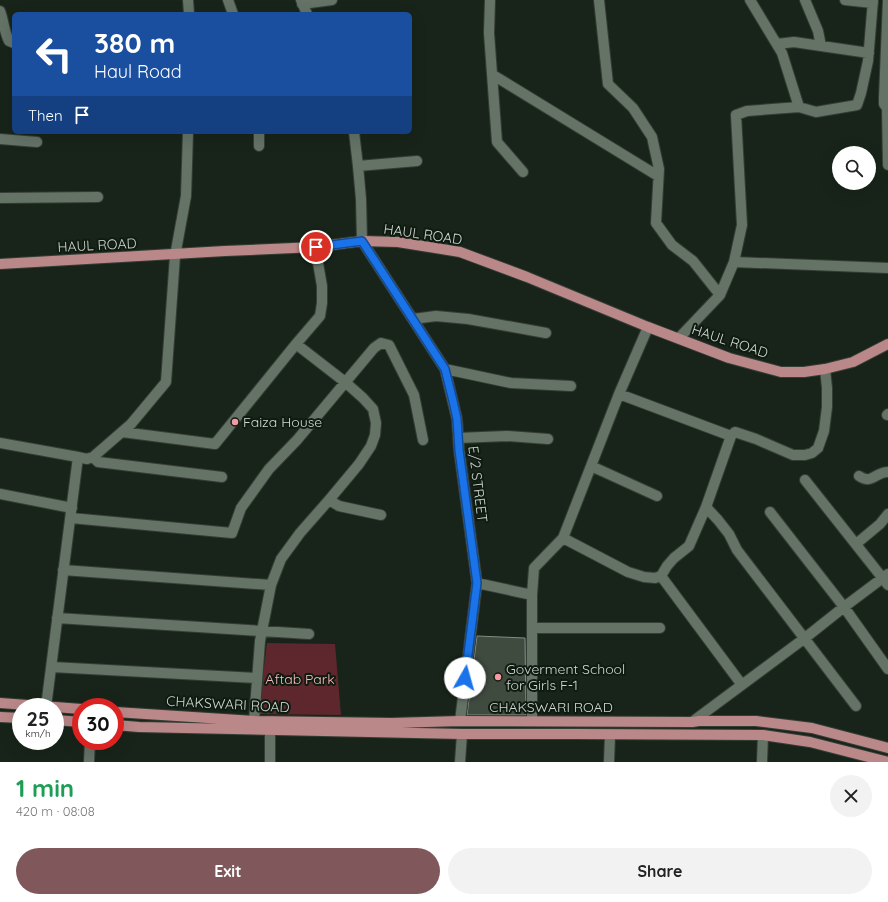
<!DOCTYPE html>
<html lang="en">
<head>
<meta charset="utf-8">
<style>
  :root { --surface:#fff; --page:#f2f2f2; --text:#222; --muted:#767676; --accent:#80585c }
  body { margin:0; font-family:Quicksand,sans-serif; background:var(--page); color:var(--text); height:100vh; display:flex; flex-direction:column; font-size:15px; white-space:nowrap }
  * { box-sizing:border-box; margin:0 }
  p { font-size:13px; color:var(--muted) }
  .icon { flex:none; width:22px; height:22px; fill:none; stroke:currentColor; stroke-width:2; stroke-linecap:round; stroke-linejoin:round }
  .map { position:relative; height:762px; overflow:hidden }
  .drawer { display:flex; flex-direction:column; background:var(--surface); flex:1 }
  .drawer>* { flex:none }
  .hud { position:absolute; left:12px; top:12px; width:400px; height:122px; border-radius:6px; box-shadow:0 4px 16px #0002; background:#1a4fa0; color:#fff; overflow:hidden }
  .controls { position:absolute; left:832px; top:146px; display:grid; gap:8px }
  .controls a { display:grid; place-items:center; width:44px; height:44px; border-radius:50%; background:var(--surface); box-shadow:0 4px 16px #0002; font-size:20px }
  .speed { position:absolute; left:12px; top:698px; display:flex; gap:8px; font-size:20px; font-weight:700; text-align:center }
  .speed>* { display:grid; place-content:center; width:52px; height:52px; border-radius:50%; background:var(--surface); box-shadow:0 4px 16px #0002; line-height:1 }
  .speed small { font-size:10px; font-weight:400 }
  .speed .limit { border:6px solid #d22; background:#fff; color:#111 }
  .pin { position:absolute; display:grid; place-items:center; width:34px; height:34px; color:#fff; margin:-17px; border:2px solid #fff; border-radius:50%; box-shadow:0 1px 4px #0007 }
  .me { position:absolute; width:44px; margin:-22px; rotate:7deg; stroke-linejoin:round; filter:drop-shadow(0 0 3px #0008) }
  .turn { display:flex; align-items:center; gap:14px; height:84px; padding:0 16px; font-size:18px }
  .turn .icon { width:52px; height:52px; stroke-width:2.5 }
  .turn b { display:block; font-size:28px; line-height:34px }
  .then { display:flex; align-items:center; height:38px; padding:0 16px; background:#0003; gap:8px; font-size:15px }
  .round { display:grid; place-items:center; flex:none; width:42px; height:42px; border-radius:21px; background:var(--page) }
  .summary { display:flex; align-items:center; justify-content:space-between; height:68px; padding:0 16px }
  h1 { font-size:24px; font-weight:700; line-height:30px; color:#1e9e55 }
  .cta { display:flex; gap:8px; margin-top:auto; padding:8px 16px }
  .cta a { flex:1; height:46px; border-radius:24px; background:var(--accent); color:#fff; font-size:16px; font-weight:700; line-height:46px; text-align:center }
  .cta a+a { background:var(--page); color:var(--text) }
  .map>svg:first-child { display:block }
  .green { fill:#5e262d }
  .building { fill:#3f4c40; stroke:#808e81; filter:url(#shadow) }
  .lines { fill:none; stroke-linecap:round; stroke-linejoin:round }
  .minor-casing { stroke:#353e36; stroke-width:12 }
  .major-casing { stroke:#353e36; stroke-width:12 }
  .minor { stroke:#657367; stroke-width:10 }
  .major { stroke:#bb8889; stroke-width:10 }
  .route-casing { stroke:#114b97; stroke-width:10 }
  .route { stroke:#1a73e8; stroke-width:7 }
  .poi-dot { fill:#f49aa2; stroke:#0f1b11; stroke-width:1.5 }
  .labels { text-anchor:middle; dominant-baseline:central; stroke-width:4; stroke-linejoin:round; paint-order:stroke }
  .street-label { font-size:14px; fill:#d0d8d1; stroke:#0f1b11 }
  .poi-label { font-size:14px; fill:#d0d8d1; stroke:#0f1b11; text-anchor:start }
  .park-label { font-size:14px; fill:#f8bdc0; stroke:#0f1b11 }
</style>
</head>
<body>
<div class="map">
<svg width="888" height="762" viewBox="0 0 888 762">
  <defs>
    <filter id="shadow"><feDropShadow dx="3.5" dy="3.5" stdDeviation="0" flood-color="#0009"/></filter>
  </defs>
  <rect width="100%" height="100%" fill="#18241a"/>
  <!-- green -->
  <path class="green" d="M267,643l68,1 6,71 -83,-1z"/>
  <!-- building -->
  <path class="building" d="M477,636l48,2 1,77h-59z"/>
  <g class="lines">
    <defs>
      <path id="minor" d="M188,0l1,14
        M228,0l5,14
        M301,0l6,14
        M490,0l-1,33 8,109 26,30
        M599,0l9,84 25,24 19,29 7,32 -3,54 16,22 21,16 27,34
        M750,0l32,53 17,54
        M805,0l13,31 3,15
        M845,0l28,3
        M888,0l-4,98v6l3,4 1,57
        M302,4l30,-4
        M0,11c4,10 4,21 9,30l5,2
        M777,44l17,-2 75,11
        M493,75l165,101
        M354,132l4,34 3,33 1,42 83,128 12,50 2,31 18,133 -17,138
        M0,139l37,3
        M259,146v-14
        M358,166l59,-5
        M0,198l98,-1
        M734,262l154,6
        M413,319l23,-3 32,3 78,14
        M679,338l41,-43 14,-33 8,-37 -6,-110 11,-4 52,-4 17,5 41,-7 4,-12 7,-32 5,-61
        M445,369l66,14 60,3
        M619,394l112,42 4,-4 21,7 37,16h12l7,-2 6,-5 6,-17 3,-24v-19l-2,-19
        M887,415l1,-1
        M122,432l93,12 81,-100 24,-28 2,-13v-17l-4,-23 -2,-16
        M458,438l49,-2 41,3
        M0,443l78,14 9,2 6,-2 38,-33 35,-42 9,-126 11,-60 2,-64
        M93,457l5,5 124,15
        M591,466l66,30
        M859,476c13,9 16,-4 29,-4
        M805,480l83,105
        M0,494l72,14
        M329,500l10,6 42,9
        M706,507l12,13 11,14 8,16 119,156
        M770,512l74,95 44,62
        M71,518l161,15 9,-25 28,-39 28,-29 77,-92 7,-5 8,2 25,50 9,45
        M563,538l65,34 16,5 11,1 6,-2 6,-10 7,-8 15,-12 17,-39 25,-71
        M856,544l24,-20 8,-10
        M63,570l208,15
        M661,576l81,109
        M477,583l55,12
        M57,618l252,16
        M532,628h128
        M52,667l205,11
        M46,707l32,-250
        M254,721l6,-80 11,-56 10,-26 19,-26 29,-33 30,-36 12,-18 4,-11 1,-12 -3,-14 -10,-11 -18,-16 -49,-38
        M532,721v-126l2,-27 29,-30 56,-144 29,-67
        M692,722l113,-84 39,-31 44,-33
        M89,762l1,-21
        M270,762v-31
        M460,762l2,-28
        M609,762l1,-27
        M762,762l1,-27"/>
      <path id="major" d="M0,264l225,-13 91,-4 46,-6 36,1 62,10 67,25 121,50 81,31 52,14h23l21,-3 28,-7 35,-18
        M0,703l54,4
        M55,707l26,2
        M115,712l139,9 138,2 68,-2 232,1 7,-1h57l56,7 76,20
        M0,717l21,1
        M55,720l26,2
        M115,725l24,2 323,7h114l187,1 47,7 78,20"/>
    </defs>
    <!-- minor casing -->
    <use href="#minor" class="minor-casing"/>
    <!-- major casing -->
    <use href="#major" class="major-casing"/>
    <!-- minor -->
    <use href="#minor" class="minor"/>
    <!-- major -->
    <use href="#major" class="major"/>
  </g>
  <g class="lines">
    <defs>
      <path id="route" d="M316,247l46,-6 83,128 8,32 4,18 2,31 18,133 -12,95"/>
    </defs>
    <!-- route casing -->
    <use href="#route" class="route-casing"/>
    <!-- route -->
    <use href="#route" class="route"/>
  </g>
  <!-- markers -->
  <g class="poi-dot">
    <circle cx="235" cy="422" r="4"/>
    <circle cx="498" cy="677" r="4"/>
  </g>
  <g class="labels">
    <!-- street labels -->
    <g class="street-label">
      <text transform="translate(423 234) rotate(8)">HAUL ROAD</text>
      <text transform="translate(97 245) rotate(-3)">HAUL ROAD</text>
      <text transform="translate(730 341) rotate(18)">HAUL ROAD</text>
      <text transform="translate(478 484) rotate(83)">E/2 STREET</text>
      <text transform="translate(228 704) rotate(3)">CHAKSWARI ROAD</text>
      <text x="551" y="707">CHAKSWARI ROAD</text>
    </g>
    <!-- poi labels -->
    <g class="poi-label">
      <text x="243" y="422">Faiza House</text>
      <text x="506" y="669">Goverment School<tspan x="506" dy="16">for Girls F-1</tspan></text>
    </g>
    <!-- park labels -->
    <g class="park-label">
      <text x="300" y="679">Aftab Park</text>
    </g>
  </g>
</svg>
<div class="controls">
<a><svg class="icon" aria-label="search" viewBox="0 0 24 24"><circle cx="10" cy="10" r="6"/><path d="M15 15l6 6"/></svg></a>
</div>
<div class="speed"><div>25<small>km/h</small></div><div class="limit">30</div></div>
<div class="pin" style="left:316px;top:247px;background:#d93025"><svg class="icon" aria-label="arrive" viewBox="0 0 24 24"><path d="M6 21V4h12l-3 4 3 4H6"/></svg></div>
<svg class="me" style="left:465px;top:678px" viewBox="-20 -20 40 40"><circle r="19" fill="#fff"/><path d="M0-13L10 11 0 6-10 11z" fill="#1a73e8"/></svg>
<div class="hud">
<div class="turn"><svg class="icon" aria-label="left" viewBox="0 0 24 24"><path d="M17 20v-9H6M10 6l-5 5 5 5"/></svg><div><b>380 m</b>Haul Road</div></div>
<div class="then">Then<svg class="icon" aria-label="arrive" viewBox="0 0 24 24"><path d="M6 21V4h12l-3 4 3 4H6"/></svg></div>
</div>
</div>
<section class="drawer">
<div class="summary"><div><h1>1 min</h1><p>420 m · 08:08</p></div><a class="round"><svg class="icon" aria-label="close" viewBox="0 0 24 24"><path d="M6 6l12 12M18 6L6 18"/></svg></a></div>
<div class="cta"><a>Exit</a><a>Share</a></div>
</section>
</body>
</html>
